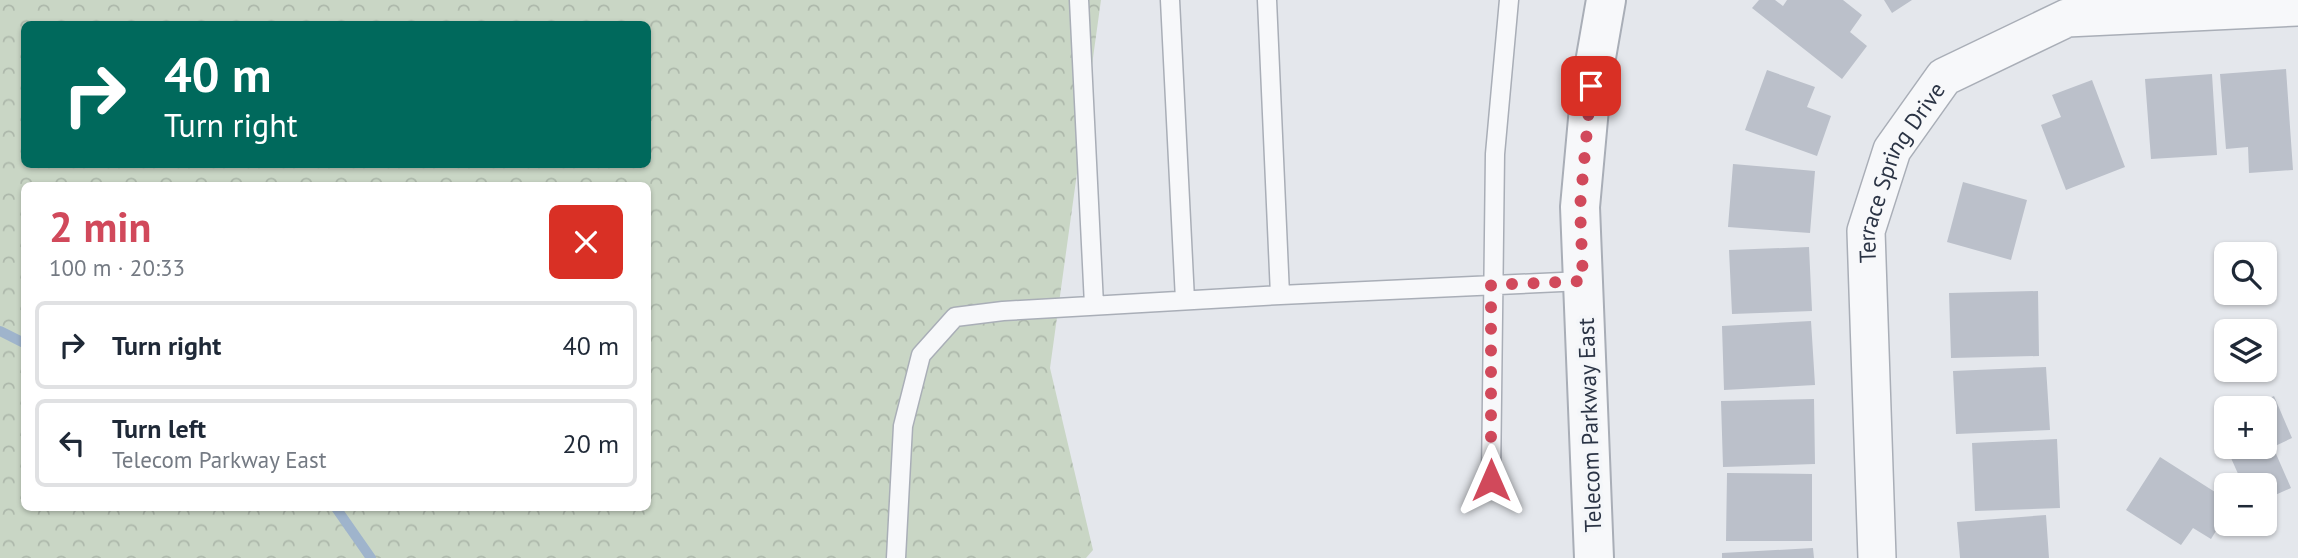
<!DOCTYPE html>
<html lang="en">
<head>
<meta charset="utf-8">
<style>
  :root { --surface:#fff; --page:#f6f6f7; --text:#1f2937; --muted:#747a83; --line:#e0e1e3; --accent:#d1495b }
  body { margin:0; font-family:"PT Sans",sans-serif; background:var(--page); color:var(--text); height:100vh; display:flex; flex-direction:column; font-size:26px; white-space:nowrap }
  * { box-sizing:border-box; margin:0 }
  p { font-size:23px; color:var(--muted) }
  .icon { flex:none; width:38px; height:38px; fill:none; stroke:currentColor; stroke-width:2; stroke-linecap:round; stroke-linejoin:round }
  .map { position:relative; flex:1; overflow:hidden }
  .drawer { position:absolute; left:21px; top:182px; width:630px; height:329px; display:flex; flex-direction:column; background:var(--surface); border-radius:10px; box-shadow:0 2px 5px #0004 }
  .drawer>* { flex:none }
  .hud { position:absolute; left:21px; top:21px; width:630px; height:147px; border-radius:10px; box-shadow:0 2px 5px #0004; background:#00695c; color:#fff; overflow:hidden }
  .buttons { position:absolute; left:2214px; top:242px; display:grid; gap:14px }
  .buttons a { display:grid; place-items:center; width:63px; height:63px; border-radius:10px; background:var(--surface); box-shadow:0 2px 5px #0004; font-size:35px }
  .pin { position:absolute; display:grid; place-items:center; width:60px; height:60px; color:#fff; margin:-30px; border-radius:14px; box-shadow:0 4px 10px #0006 }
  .me { position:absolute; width:77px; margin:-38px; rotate:0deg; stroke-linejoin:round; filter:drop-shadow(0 0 5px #0008) }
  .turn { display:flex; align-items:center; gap:24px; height:147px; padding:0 28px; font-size:32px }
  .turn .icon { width:91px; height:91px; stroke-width:2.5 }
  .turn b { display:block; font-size:49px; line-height:60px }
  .round { display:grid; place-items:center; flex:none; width:74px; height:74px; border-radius:10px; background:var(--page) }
  .headline { display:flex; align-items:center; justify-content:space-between; height:119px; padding:0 28px }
  h1 { font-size:42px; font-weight:600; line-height:52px; color:var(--accent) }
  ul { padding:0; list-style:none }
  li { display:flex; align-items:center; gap:21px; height:88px; margin:0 14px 10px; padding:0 14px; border:4px solid var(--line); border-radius:10px }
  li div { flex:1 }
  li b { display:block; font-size:26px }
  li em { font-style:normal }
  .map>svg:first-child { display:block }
  .forest { fill:url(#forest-crowns); fill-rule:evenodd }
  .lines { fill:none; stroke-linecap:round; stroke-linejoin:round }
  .stream { stroke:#9fb4cc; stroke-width:10 }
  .building { fill:#bbc0ca }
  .service-casing { stroke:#a9aeb7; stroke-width:21 }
  .minor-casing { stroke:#a9aeb7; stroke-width:40 }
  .tertiary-casing { stroke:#a9aeb7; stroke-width:42 }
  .service { stroke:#f7f8fa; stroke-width:18 }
  .minor { stroke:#f7f8fa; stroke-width:37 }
  .tertiary { stroke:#f7f8fa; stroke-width:38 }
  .route { stroke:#d1495b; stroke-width:12; stroke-dasharray:0 21.6 }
  .labels { text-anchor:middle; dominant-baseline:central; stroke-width:7; stroke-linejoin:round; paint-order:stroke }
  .street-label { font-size:23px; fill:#2b3445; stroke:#f4f6f9 }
</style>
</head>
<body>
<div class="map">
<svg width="2298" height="558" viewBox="0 0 2298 558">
  <defs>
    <pattern id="forest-crowns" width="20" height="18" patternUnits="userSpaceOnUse" patternTransform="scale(1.75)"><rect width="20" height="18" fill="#c9d6c5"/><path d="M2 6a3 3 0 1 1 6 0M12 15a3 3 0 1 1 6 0" fill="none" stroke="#adb8ab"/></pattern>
  </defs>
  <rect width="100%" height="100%" fill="#e4e7ec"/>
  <!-- forest -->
  <path class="forest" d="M0,0h1101l-51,368 43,182 -7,8h-1086zM24,24h624v140h-624zM24,186h624v322h-624z"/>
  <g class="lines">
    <!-- stream -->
    <path class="stream" d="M0,331l24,12
      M336,508l35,50"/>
  </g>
  <!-- building -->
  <path class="building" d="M1759,0h16l8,6 4,-6h56l19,15 -12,17 17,14 -25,33 -90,-71z
    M1884,0h28l-20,13z
    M2286,69l7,101 -44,3 -1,-26 -22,2 -6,-75z
    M1767,70l48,17 -8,20 24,9 -14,40 -72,-26z
    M2212,74l5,81 -66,4 -6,-80z
    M2092,80l33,87 -59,23 -25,-65 20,-8 -9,-22z
    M1733,164l82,7 -5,62 -82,-6z
    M1963,182l64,18 -16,60 -64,-18z
    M1809,247l3,64 -80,3 -3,-64z
    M2038,291l1,65 -88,2 -2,-65z
    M1811,321l4,64 -91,5 -2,-64z
    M2046,367l4,63 -94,4 -3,-63z
    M2274,396l18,42 -19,9 18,41 -27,12v-15h-21l-28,-63 11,-4v28h38v-38h-16z
    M1814,399l1,65 -92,3 -2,-66z
    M2057,439l3,69 -85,3 -3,-68z
    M2160,457l66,42v16l-15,24 -18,-11 -12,17 -55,-35z
    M1727,473l85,1v67h-86z
    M2046,515l3,43h-89l-3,-36z
    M1813,548l1,10h-92v-5z"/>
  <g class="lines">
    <defs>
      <path id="service" d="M1079,0l15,305
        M1170,0l15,300
        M1267,0l13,295
        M1491,479l4,-325 14,-154
        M896,558l7,-132 18,-71 34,-38 48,-6 277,-16 303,-14"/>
      <g id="minor">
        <path id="s1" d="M1877,558l-11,-327 26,-81 52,-73 123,-59 231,-11"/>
      </g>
      <path id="tertiary" d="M1594,558l-14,-351 11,-121 15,-86"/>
    </defs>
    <!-- service casing -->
    <use href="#service" class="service-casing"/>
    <!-- minor casing -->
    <use href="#minor" class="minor-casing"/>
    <!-- tertiary casing -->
    <use href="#tertiary" class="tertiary-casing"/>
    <!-- service -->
    <use href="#service" class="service"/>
    <!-- minor -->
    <use href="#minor" class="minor"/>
    <!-- tertiary -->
    <use href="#tertiary" class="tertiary"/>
  </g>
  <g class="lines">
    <!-- route -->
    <path class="route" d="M1491,480v-195l92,-4 -3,-74 11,-121"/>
  </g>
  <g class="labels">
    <!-- street labels -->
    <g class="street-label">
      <text stroke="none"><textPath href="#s1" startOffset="394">Terrace Spring Drive</textPath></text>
      <text transform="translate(1589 425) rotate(-92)">Telecom Parkway East</text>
    </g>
  </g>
</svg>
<div class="buttons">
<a><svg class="icon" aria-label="search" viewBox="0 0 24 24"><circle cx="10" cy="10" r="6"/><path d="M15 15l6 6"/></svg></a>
<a><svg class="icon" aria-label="layers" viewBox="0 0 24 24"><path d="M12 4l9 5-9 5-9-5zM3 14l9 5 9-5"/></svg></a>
<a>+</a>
<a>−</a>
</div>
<div class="pin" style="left:1591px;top:86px;background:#d93025"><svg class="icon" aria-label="arrive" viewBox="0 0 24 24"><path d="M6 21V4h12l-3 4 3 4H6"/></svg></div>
<svg class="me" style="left:1491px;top:480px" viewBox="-20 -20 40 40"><path d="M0-17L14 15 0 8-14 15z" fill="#d1495b" stroke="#fff" stroke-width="4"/></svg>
<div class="hud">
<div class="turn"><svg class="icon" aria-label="right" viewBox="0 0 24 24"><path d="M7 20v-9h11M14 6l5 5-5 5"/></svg><div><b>40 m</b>Turn right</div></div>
</div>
<section class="drawer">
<div class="headline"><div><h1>2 min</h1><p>100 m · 20:33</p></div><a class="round" style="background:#d93025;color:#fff"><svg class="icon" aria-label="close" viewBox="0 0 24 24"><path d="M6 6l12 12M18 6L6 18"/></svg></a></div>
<ul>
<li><svg class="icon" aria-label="right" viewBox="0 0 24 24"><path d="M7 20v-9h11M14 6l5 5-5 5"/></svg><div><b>Turn right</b></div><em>40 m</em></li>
<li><svg class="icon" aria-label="left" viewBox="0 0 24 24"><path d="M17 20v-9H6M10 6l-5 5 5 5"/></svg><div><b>Turn left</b><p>Telecom Parkway East</p></div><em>20 m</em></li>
</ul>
</section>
</div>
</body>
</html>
